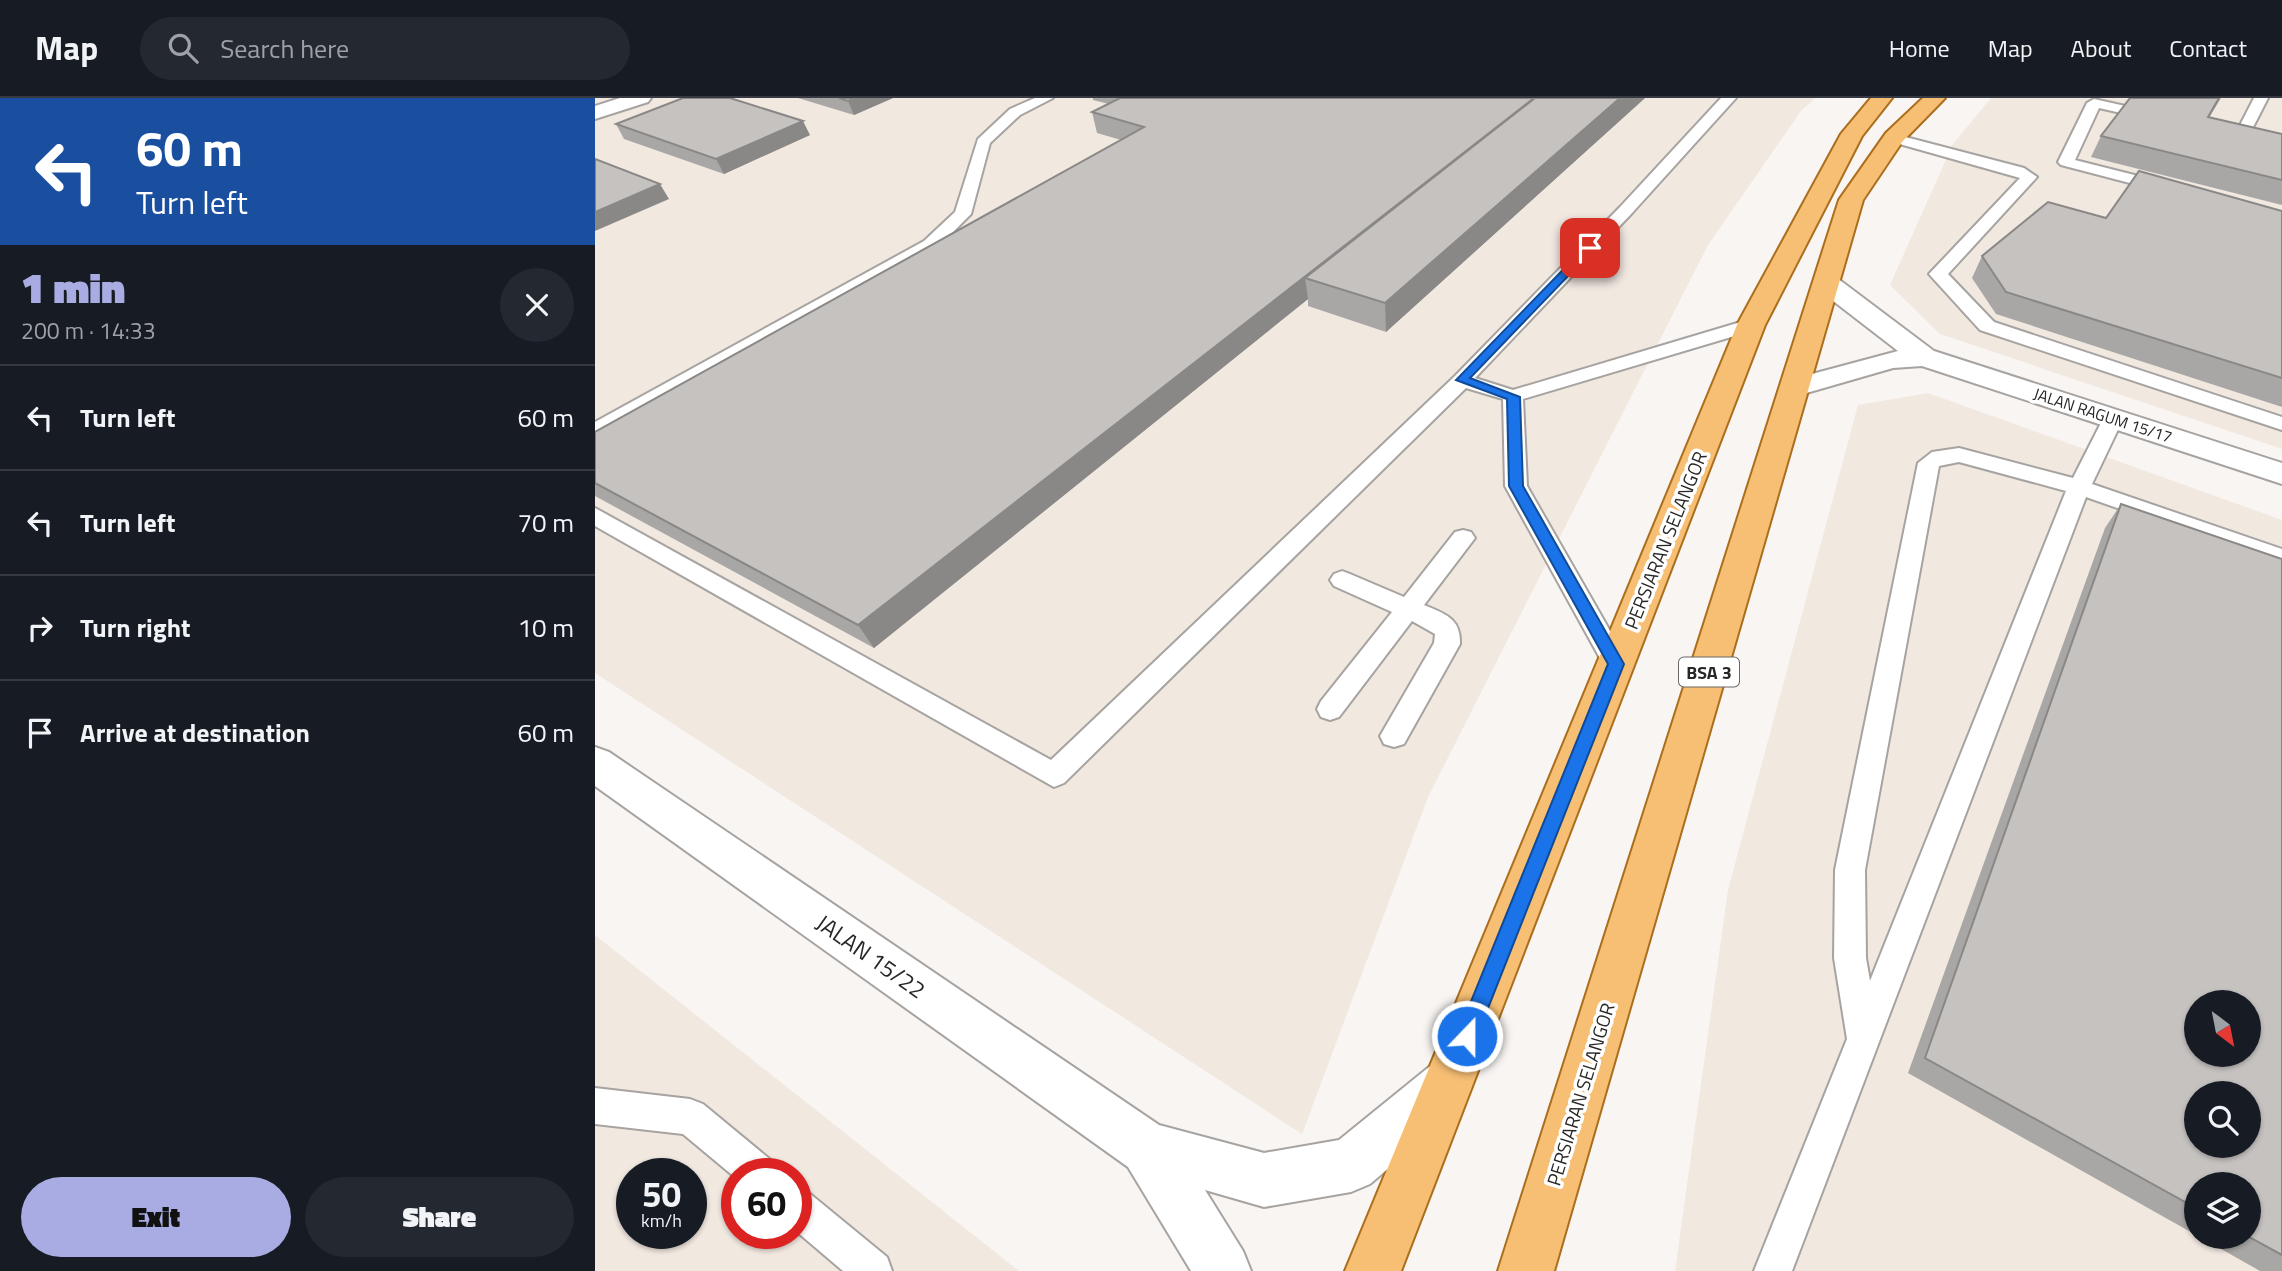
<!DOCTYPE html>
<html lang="en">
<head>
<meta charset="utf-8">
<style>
  :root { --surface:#171b24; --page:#242831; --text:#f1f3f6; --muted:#9ea1a6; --line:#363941; --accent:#a8ace3 }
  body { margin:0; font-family:"Titillium Web",sans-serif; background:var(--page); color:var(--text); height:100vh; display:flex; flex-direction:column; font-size:26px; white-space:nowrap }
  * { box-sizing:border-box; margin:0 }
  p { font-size:23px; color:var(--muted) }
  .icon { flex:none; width:38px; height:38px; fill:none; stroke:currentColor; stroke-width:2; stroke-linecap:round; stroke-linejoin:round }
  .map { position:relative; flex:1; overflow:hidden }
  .panel { display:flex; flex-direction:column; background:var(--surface); width:595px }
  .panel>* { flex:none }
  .hud { background:#1a4fa0; color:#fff; overflow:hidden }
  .needle { width:46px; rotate:148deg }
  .buttons { position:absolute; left:1589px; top:892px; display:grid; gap:14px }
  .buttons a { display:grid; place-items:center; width:77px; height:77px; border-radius:50%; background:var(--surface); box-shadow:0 2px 5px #0004; font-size:35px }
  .speed { position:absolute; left:21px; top:1060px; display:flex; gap:14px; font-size:35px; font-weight:700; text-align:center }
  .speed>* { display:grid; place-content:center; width:91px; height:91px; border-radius:50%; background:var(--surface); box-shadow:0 2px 5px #0004; line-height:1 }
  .speed small { font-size:18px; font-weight:400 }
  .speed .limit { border:10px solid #d22; background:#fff; color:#111 }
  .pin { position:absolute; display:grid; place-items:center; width:60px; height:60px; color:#fff; margin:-30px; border-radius:14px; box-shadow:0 4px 10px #0006 }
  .me { position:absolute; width:77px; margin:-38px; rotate:22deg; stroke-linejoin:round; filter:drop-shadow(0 0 5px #0008) }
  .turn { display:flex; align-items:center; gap:24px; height:147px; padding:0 21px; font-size:32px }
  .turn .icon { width:91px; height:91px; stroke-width:2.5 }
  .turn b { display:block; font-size:49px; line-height:60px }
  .round { display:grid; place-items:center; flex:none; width:74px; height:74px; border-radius:37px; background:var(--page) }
  .headline { display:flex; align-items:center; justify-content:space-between; height:119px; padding:0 21px }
  h1 { font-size:42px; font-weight:800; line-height:52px; color:var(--accent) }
  .primary-button { display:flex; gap:14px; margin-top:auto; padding:14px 21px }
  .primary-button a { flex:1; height:80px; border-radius:42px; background:var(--accent); color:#111; font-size:28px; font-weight:800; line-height:80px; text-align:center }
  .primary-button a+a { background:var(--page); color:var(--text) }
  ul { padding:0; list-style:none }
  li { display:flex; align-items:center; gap:21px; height:105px; padding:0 21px; border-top:2px solid var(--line) }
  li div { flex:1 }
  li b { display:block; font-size:26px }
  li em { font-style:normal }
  header { display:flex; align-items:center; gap:42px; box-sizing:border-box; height:98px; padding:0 35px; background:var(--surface); border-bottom:2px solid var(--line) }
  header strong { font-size:33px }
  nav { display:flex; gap:38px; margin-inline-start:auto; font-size:24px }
  .search { width:490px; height:63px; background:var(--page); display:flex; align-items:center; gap:18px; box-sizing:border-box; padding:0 24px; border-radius:38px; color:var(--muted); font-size:26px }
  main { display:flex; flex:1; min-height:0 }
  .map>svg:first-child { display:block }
  .built { fill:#f1e8e0; fill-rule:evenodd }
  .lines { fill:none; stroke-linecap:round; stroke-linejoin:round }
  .service-casing { stroke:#a6a3a1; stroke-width:4 }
  .minor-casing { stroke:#a6a3a1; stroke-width:4 }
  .primary-casing { stroke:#ab6e1d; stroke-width:4 }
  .service { fill:#fff; fill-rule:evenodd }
  .minor { fill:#fff; fill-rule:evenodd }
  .primary { fill:#f7bf74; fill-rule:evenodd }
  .wall { fill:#a9a7a5 }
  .shaded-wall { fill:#8a8886 }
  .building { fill:#c5c2c0; stroke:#8a8886; stroke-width:2; fill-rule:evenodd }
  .route { fill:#1a73e8; stroke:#114b97; stroke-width:2 }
  .labels { text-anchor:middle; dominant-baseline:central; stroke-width:7; stroke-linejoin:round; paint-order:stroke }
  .far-street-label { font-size:16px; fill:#282726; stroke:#fff }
  .shield { fill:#fff; stroke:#686867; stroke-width:2 }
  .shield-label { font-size:18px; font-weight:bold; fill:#282726 }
  .street-label { font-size:19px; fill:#282726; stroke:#fff }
  .near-street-label { font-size:23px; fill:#282726; stroke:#fff }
</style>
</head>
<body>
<header>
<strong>Map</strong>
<div class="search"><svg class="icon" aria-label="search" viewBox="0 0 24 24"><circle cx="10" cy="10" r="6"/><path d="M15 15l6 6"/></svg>Search here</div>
<nav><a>Home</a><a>Map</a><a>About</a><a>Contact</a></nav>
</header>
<main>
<section class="panel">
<div class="hud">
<div class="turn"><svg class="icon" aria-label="left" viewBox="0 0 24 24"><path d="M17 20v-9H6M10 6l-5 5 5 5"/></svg><div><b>60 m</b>Turn left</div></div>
</div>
<div class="headline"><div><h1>1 min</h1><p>200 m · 14:33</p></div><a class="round"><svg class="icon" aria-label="close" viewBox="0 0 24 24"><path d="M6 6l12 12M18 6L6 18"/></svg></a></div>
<ul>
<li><svg class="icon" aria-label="left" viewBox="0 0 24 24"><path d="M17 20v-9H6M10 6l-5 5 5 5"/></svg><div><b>Turn left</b></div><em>60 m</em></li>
<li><svg class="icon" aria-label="left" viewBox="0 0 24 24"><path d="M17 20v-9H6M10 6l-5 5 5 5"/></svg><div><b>Turn left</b></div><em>70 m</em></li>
<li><svg class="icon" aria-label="right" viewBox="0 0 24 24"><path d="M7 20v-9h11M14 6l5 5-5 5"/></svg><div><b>Turn right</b></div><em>10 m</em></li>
<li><svg class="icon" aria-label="arrive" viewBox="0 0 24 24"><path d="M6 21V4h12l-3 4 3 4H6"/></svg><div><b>Arrive at destination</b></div><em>60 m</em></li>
</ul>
<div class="primary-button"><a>Exit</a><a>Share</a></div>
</section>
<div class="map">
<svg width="1687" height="1173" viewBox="0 0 1687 1173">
  <rect width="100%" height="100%" fill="#f8f5f3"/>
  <!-- built -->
  <path class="built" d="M0,0h1220l-14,13 -93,134 -280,552 -126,337 -707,-461z
    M1396,0h291v351l-342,-115 -50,-49 63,-141z
    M1333,295l354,127v751h-607l53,-381 130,-485zM1601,905h53v52h-53zM1601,996h53v52h-53zM1601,1087h53v52h-53z
    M0,837l424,336h-424zM37,1076h59v60h-59zM142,1076h59v60h-59z"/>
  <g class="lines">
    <defs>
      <path id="service" d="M440,0h18l-33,17 -30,28 -19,71 -35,35 -341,188v-15l329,-181 31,-29 23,-73 32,-30z
        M1126,0h15l-104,115 -157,165 38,12 231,-69 7,-2 9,6 -2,4 -235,70 4,87 102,178 -4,7 -9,3 -9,-3 -102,-185 -2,-87 -37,-11 -402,395 -10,4 -459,-261v-18l456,252 404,-384 165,-169z
        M1659,0h14l-21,41 -5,1 -30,-7 -2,-3 2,-3 25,4z
        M1499,1l67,15 2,3 -7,4 -57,-13 -24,52 99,25 2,3 -2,3 -6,2 -107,-28 -3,-3 29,-59z
        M1299,36l130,34 13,9 -89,97 46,48 288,95v13l-302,-100 -51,-56 91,-96 -131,-37 -2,-3z
        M1518,315l7,2 3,4 -31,65 190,65v17l-196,-69 -294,774h-38l93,-232 -13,-81 1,-88 83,-407 14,-11 27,-4 114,30 30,-59 3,-4zM1364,364l107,29 -196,490 -4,-23 -1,-88 74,-404z
        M868,432l8,2 4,6 -51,67c21,9 37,13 36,39l-56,100 -10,3 -10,-3 -4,-8 54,-93 1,-9 -23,-13 -73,96 -9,3 -9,-3 -4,-8 4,-8 71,-89 -58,-26 -4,-6 4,-6 8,-3 8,3 54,23 51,-65z
        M0,990l95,11 13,5 69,57 5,13h-40v5l-54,-45 -88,-10z
        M201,1089l13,6 78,64 5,14h-49l-47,-40z"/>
      <path id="minor" d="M25,0h31l-3,4 -53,17v-13z
        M1233,178l9,2 97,73 348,112v21l-360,-118 -29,2 -97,28 -10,-3 -5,-6 5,-6 112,-30 -79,-61 -4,-6 4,-6z
        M0,649l14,5 550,373 105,28 75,-13 90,-73 18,-7 18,7 7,18 -7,18 -95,81 -19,8 -87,15 -59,-17 38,61 8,20h-60l-63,-104 -533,-381z"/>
      <path id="primary" d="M1276,0h21l-30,38 -97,189 -364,946h-56l392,-946 104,-191z
        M1328,0h22l-43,44 -39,58 -309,1071h-56l341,-1071 47,-67z"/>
    </defs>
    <!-- service casing -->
    <use href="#service" class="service-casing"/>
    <!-- minor casing -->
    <use href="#minor" class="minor-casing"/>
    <!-- primary casing -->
    <use href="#primary" class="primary-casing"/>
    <!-- service -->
    <use href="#service" class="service"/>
    <!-- minor -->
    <use href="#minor" class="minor"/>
    <!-- primary -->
    <use href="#primary" class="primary"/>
  </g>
  <!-- wall -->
  <path class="wall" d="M203,0h95l-39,17z
    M498,0h552l-259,234 -78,-26v-7l-434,349 -279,-152v-64l526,-292 -24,-7 -5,-21 17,-8 -16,-4z
    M1535,0h91l-12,20 73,16v71l-191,-48 10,-21z
    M21,26l194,11 -86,39 -100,-35z
    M1687,113v196l-286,-93 -24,-36 10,-22 124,-38z
    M1526,406l161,55v712h-22l-60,-34h49l-53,-52v50l-288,-162 197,-545z"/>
  <!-- shaded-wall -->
  <path class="shaded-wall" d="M260,0h38l-39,17 -6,-14z
    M939,0h24l-253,180 3,21 -434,349 -16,-23z
    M1025,0h25l-259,234 -1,-29z
    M208,23l7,14 -86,39 -8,-15z
    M65,86l9,15 -74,32v-19z"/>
  <!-- building -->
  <path class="building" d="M88,0h47l73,23 -87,38 -100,-35z
    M244,0h16l-7,3z
    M525,0h414l-676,527 -263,-142v-51l549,-305 -52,-15z
    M940,0h85l-235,205 -80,-25z
    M1535,0h89l-11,19 74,17v46l-181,-44z
    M0,61l65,25 -65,28z
    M1544,73l143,40v167l-276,-86 -24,-36 66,-54 58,16z
    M1526,406l161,55v696l-33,-18v-52h-53v23l-271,-150zM1601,905h53v52h-53zM1601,996h53v52h-53z"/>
  <!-- route -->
  <path class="route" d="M991,148l9,2 -125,130 50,19 3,89 101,178 -147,372 -3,7 -7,3 -7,-3 -3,-7 151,-372 -99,-178 -2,-87 -51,-19z"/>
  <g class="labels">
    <!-- far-street labels -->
    <g class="far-street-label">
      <text transform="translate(1508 317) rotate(18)">JALAN RAGUM 15/17</text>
    </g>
    <!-- shield labels -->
    <rect class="shield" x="1084" y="559.5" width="60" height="29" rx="5"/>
    <g class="shield-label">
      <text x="1114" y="574">BSA 3</text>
    </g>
    <!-- street labels -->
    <g class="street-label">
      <text transform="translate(1070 442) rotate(-68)">PERSIARAN SELANGOR</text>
      <text transform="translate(985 996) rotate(-73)">PERSIARAN SELANGOR</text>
    </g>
    <!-- near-street labels -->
    <g class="near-street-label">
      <text transform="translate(276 858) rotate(35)">JALAN 15/22</text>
    </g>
  </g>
</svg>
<div class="buttons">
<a><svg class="needle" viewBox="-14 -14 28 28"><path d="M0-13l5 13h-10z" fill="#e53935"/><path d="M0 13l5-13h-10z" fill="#9ea1a6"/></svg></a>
<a><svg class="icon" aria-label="search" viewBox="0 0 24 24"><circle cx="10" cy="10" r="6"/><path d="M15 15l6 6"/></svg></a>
<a><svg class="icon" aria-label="layers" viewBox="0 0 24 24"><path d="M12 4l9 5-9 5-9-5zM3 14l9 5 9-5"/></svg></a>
</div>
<div class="speed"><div>50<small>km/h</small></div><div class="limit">60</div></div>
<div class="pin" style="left:995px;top:150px;background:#d93025"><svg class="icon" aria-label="arrive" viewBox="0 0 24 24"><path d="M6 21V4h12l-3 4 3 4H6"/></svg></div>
<svg class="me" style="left:872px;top:938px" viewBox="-20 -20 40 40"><circle r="17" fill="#1a73e8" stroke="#fff" stroke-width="3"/><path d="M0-11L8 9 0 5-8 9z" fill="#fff"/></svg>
</div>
</main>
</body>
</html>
